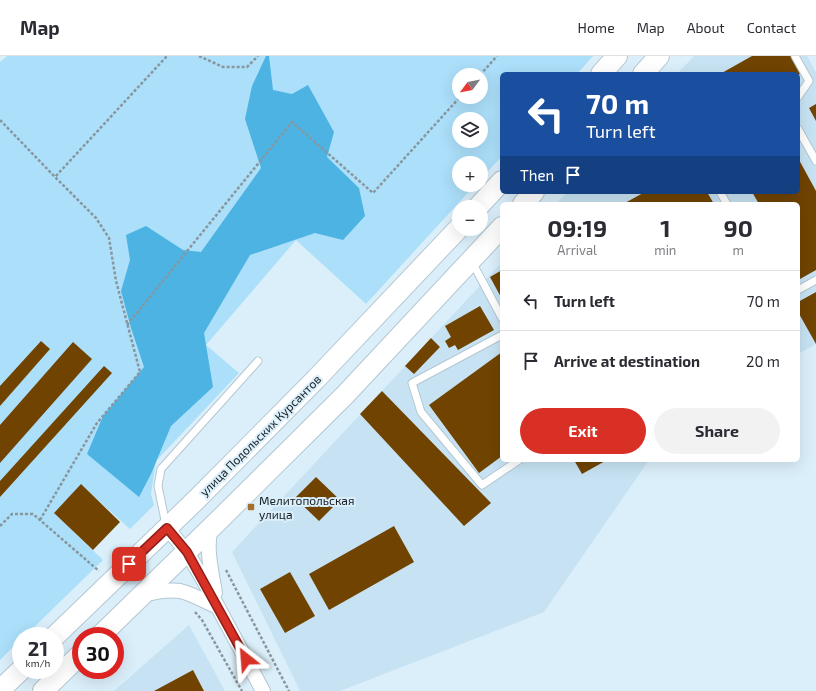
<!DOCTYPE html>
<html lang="en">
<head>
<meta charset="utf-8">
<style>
  :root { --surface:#fff; --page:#f2f2f3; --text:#2b2b33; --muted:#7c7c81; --line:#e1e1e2; --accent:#d93025 }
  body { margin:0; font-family:"Exo 2",sans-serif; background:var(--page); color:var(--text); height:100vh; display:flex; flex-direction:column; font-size:15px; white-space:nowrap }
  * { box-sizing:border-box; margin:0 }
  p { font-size:13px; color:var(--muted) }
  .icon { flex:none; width:22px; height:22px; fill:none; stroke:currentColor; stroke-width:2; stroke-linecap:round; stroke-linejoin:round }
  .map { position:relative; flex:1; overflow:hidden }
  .panel { position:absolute; left:500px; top:146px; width:300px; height:260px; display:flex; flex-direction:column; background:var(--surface); border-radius:6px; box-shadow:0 4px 16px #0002 }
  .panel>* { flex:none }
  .top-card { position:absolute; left:500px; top:16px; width:300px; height:122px; border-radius:6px; box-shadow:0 4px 16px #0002; background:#1a4fa0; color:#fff; overflow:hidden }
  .needle { width:26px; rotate:238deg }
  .fabs { position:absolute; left:452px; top:12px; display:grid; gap:8px }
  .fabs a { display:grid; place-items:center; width:36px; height:36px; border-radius:50%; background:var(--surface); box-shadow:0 4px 16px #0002; font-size:20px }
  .speed { position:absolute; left:12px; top:571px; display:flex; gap:8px; font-size:20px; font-weight:700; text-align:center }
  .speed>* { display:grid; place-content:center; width:52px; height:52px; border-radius:50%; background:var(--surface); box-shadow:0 4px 16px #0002; line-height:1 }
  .speed small { font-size:10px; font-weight:400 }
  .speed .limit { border:6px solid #d22; background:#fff; color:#111 }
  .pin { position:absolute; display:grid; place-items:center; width:34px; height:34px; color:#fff; margin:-17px; border-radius:8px; box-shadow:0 2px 6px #0006 }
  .me { position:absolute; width:44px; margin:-22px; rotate:332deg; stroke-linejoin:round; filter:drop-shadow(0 0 3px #0008) }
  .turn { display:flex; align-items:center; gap:14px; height:84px; padding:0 20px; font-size:18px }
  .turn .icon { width:52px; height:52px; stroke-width:2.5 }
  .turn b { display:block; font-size:28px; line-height:34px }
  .then { display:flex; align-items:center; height:38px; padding:0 20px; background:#0003; gap:8px; font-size:15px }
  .eta { display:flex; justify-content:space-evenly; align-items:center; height:68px; text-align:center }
  .eta b { font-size:24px; font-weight:700; line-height:28px }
  .primary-button { display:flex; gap:8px; margin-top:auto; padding:8px 20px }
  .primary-button a { flex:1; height:46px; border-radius:24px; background:var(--accent); color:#fff; font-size:16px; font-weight:700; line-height:46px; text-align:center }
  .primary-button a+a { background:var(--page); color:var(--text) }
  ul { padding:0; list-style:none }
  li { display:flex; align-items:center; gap:12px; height:60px; padding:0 20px; border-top:1px solid var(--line) }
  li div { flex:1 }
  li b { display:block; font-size:15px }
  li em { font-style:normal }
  header { display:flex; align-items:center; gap:24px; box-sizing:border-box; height:56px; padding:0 20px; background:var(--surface); border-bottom:1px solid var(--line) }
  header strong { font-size:19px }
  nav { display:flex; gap:22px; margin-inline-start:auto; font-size:14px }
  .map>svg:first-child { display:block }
  .built { fill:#c7e3f3 }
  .green { fill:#acdffa; fill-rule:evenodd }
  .forest { fill:#4cb3e2 }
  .building { fill:#704400 }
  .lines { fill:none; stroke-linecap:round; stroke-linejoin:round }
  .service-casing { stroke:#b3c7d2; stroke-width:9 }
  .minor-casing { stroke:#b3c7d2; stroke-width:16 }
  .secondary-casing { stroke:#b3c7d2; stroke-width:22 }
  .path { stroke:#88969e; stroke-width:2.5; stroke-dasharray:3 2; stroke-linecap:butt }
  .service { stroke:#fff; stroke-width:7 }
  .minor { stroke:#fff; stroke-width:14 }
  .secondary { stroke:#fff; stroke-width:20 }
  .route-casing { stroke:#8d1f18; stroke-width:10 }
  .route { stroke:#d93025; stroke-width:7 }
  .poi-dot { fill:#a66f2b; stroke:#dbeffa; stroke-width:1.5 }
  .labels { text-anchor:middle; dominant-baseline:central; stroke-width:4; stroke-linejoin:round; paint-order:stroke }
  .street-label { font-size:12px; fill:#171e22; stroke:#dbeffa }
  .poi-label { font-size:12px; fill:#171e22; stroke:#dbeffa; text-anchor:start }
</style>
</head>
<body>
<header>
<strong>Map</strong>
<nav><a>Home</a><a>Map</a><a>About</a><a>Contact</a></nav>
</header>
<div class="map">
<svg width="816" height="635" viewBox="0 0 816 635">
  <rect width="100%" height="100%" fill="#dbeffa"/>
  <!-- built -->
  <path class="built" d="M694,0h113l9,16v272l-18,10v-150h-242l11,-12h231v-118h-121z
    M502,206v198h147l-105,152 -204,79h-40l-68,-139z
    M189,569l36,66h-111z"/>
  <!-- green -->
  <path class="green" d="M7,0h586l-16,18h-75v82l-21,23v-16h-22v22h16l-109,119 -70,-64 -90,105 33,28 -83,88 -5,33 3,11 -24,24 -49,-44 -27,28 49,47 -78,76h-4v3l-21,21v-598zM459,19h22v22h-22zM459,63h22v22h-22z"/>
  <!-- forest -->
  <path class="forest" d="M266,0h3l4,34 19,4 16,-9 26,47 -7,25 32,31 6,28 -22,24 -28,-7 -65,22 -46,78 9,54 -42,39 -20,48 -12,23 -52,-43 16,-38 41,-49 -13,-39 -10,-37 9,-31 -4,-25 20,-9 37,24 18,2 60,-84 -16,-49 7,-33z"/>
  <!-- building -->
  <path class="building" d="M752,0h40l10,17 -4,2 -78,-1z
    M816,48v17l-7,-13z
    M798,102l18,33v79l-16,9 -2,-4v-71h-39l-7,-12h46z
    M645,136h62l7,12h-91z
    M502,214v29l-12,-22z
    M816,236v52l-18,-32v-10z
    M480,250l14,24 -36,20 -3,-5 -6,3 -4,-7 6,-4 -6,-11z
    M431,282l9,9 -26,27 -9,-8z
    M41,285l9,8 -50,57v-20z
    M73,286l19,17 -92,104v-38z
    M502,296v104l-23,17 -50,-68z
    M104,310l8,7 -112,124v-16z
    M382,335l109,112 -27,23 -104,-112z
    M574,404h33l-25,14z
    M316,421l24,23 -21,21 -24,-23z
    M81,428l39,38 -27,28 -39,-37z
    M394,470l20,36 -85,48 -20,-36z
    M290,516l25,44 -30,17 -25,-44z
    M193,614l11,21h-50z"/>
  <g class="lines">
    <defs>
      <path id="service" d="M795,0l14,25 -11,16
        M798,73l18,32
        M720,136l7,12
        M472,206l30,56
        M798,234l18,-10
        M502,279l-90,48 9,29 61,73 37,-25
        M166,469l-8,-39 3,-17 97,-108"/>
      <path id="minor" d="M167,472l20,24 18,31 58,108
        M211,472c-6,20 1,45 4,65
        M142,539c12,-3 26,-6 38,-4 13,3 26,11 38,16"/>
      <path id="secondary" d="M601,18l16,-18
        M643,18l16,-18
        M523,148l11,-12
        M478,151l24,-26
        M55,580l141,-136 120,-121 143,-151
        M100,580l117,-114 128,-127 157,-168
        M0,634l21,-20
        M43,635l38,-37"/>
    </defs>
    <!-- service casing -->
    <use href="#service" class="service-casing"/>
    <!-- minor casing -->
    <use href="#minor" class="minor-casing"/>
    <!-- secondary casing -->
    <use href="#secondary" class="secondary-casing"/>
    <!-- path -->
    <path class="path" d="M199,0l24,11h24l11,-11
      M480,19l17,-19
      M0,64l55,57
      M127,269l165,-203 81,71 87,-96
      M40,464l57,-97 43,-51 -24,-91 -7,-43 -13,-20 -41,-41 112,-121
      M0,470l12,-12h21l66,57
      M226,514l63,121
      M195,556l7,8 40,71
      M33,580l6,-5
      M14,598l7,-6"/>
    <!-- service -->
    <use href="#service" class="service"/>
    <!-- minor -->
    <use href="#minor" class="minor"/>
    <!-- secondary -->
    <use href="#secondary" class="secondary"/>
  </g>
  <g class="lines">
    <defs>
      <path id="route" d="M129,508l38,-36 20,24 59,107"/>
    </defs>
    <!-- route casing -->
    <use href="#route" class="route-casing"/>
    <!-- route -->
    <use href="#route" class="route"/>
  </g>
  <!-- markers -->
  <rect class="poi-dot" x="247" y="447" width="8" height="8" rx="2"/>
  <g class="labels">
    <!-- street labels -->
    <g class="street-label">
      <text transform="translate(260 379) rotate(-45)">улица Подольских Курсантов</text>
    </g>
    <!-- poi labels -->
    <g class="poi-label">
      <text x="259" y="444">Мелитопольская<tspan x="259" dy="14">улица</tspan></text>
    </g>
  </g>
</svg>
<div class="fabs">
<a><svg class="needle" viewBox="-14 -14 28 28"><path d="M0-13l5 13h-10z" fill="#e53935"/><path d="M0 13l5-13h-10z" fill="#7c7c81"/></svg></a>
<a><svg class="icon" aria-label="layers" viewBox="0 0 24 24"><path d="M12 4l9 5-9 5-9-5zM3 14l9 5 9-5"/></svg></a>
<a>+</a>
<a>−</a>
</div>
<div class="speed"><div>21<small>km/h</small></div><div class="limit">30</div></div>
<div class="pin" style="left:129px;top:508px;background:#d93025"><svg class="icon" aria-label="arrive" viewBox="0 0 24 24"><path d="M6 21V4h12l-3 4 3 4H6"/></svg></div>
<svg class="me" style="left:246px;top:603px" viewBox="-20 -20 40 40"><path d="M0-17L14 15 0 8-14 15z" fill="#d93025" stroke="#fff" stroke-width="4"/></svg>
<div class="top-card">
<div class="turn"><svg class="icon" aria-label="left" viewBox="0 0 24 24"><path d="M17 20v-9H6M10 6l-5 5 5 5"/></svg><div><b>70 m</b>Turn left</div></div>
<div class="then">Then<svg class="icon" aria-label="arrive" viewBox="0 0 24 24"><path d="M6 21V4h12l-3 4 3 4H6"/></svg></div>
</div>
<section class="panel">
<div class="eta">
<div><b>09:19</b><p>Arrival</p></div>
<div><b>1</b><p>min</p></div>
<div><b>90</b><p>m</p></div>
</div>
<ul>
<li><svg class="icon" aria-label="left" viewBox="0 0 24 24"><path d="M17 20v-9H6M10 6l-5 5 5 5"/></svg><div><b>Turn left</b></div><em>70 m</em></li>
<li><svg class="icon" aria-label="arrive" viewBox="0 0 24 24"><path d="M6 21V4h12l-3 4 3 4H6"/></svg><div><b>Arrive at destination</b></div><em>20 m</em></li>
</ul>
<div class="primary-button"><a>Exit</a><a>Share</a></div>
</section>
</div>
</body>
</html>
